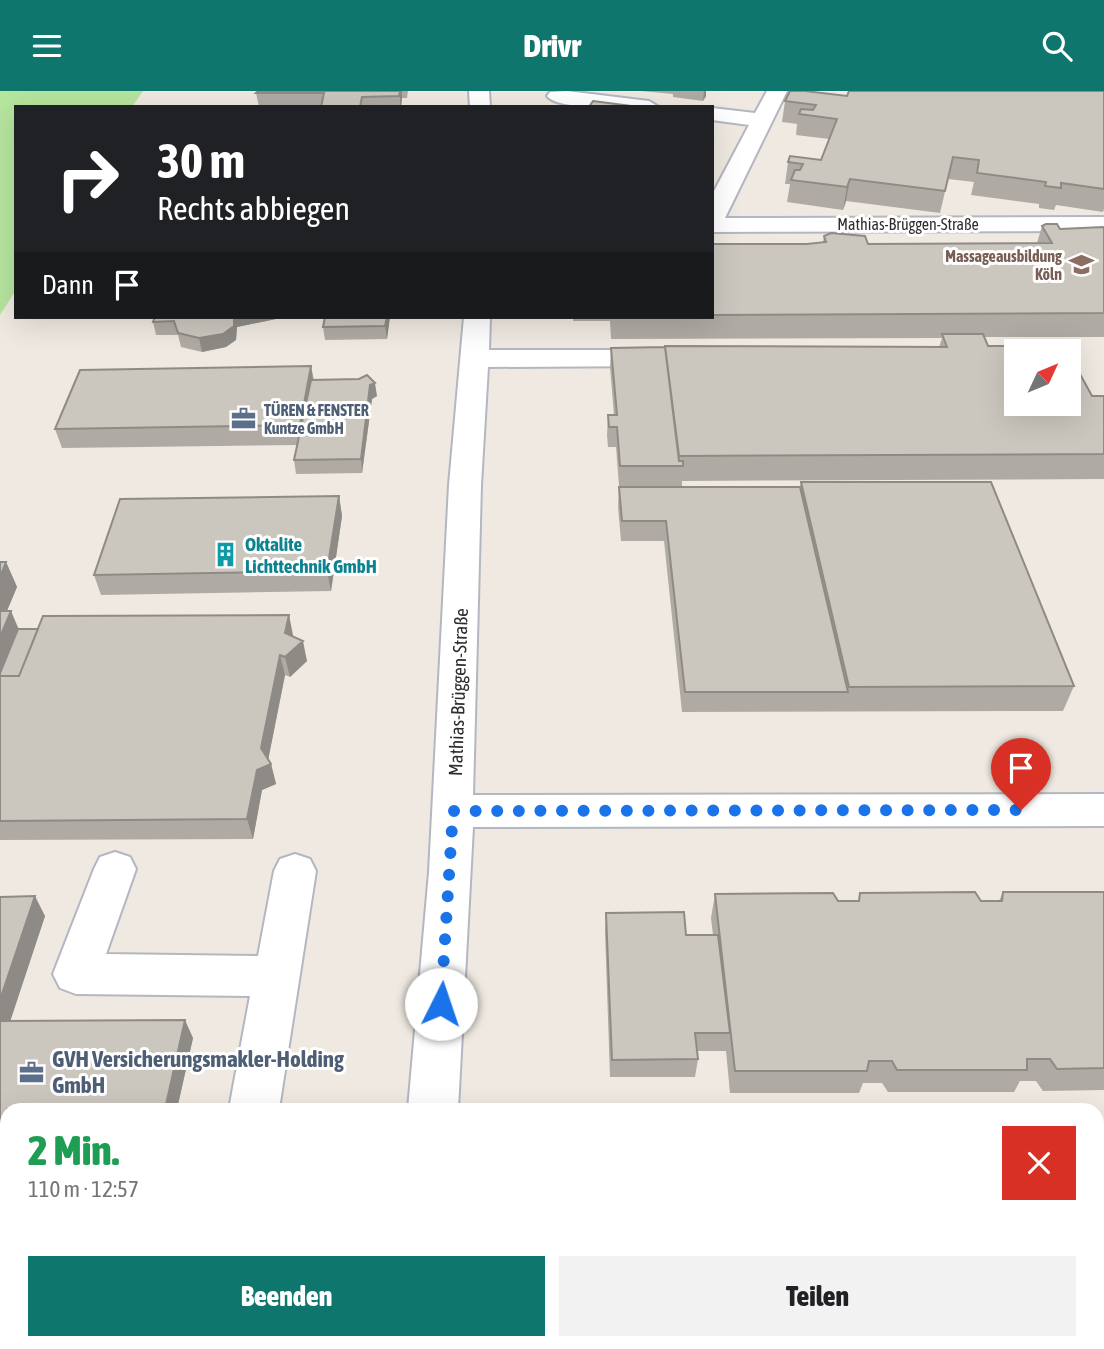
<!DOCTYPE html>
<html lang="de">
<head>
<meta charset="utf-8">
<style>
  :root { --surface:#fff; --page:#f2f2f2; --text:#202124; --muted:#757577; --accent:#0f766e }
  body { margin:0; font-family:"Asap Condensed",sans-serif; background:var(--page); color:var(--text); height:100vh; display:flex; flex-direction:column; font-size:26px; white-space:nowrap }
  * { box-sizing:border-box; margin:0 }
  p { font-size:23px; color:var(--muted) }
  .icon { flex:none; width:38px; height:38px; fill:none; stroke:currentColor; stroke-width:2; stroke-linecap:round; stroke-linejoin:round }
  .map { position:relative; flex:1; overflow:hidden }
  .drawer { position:absolute; left:0px; top:1012px; width:1104px; height:247px; display:flex; flex-direction:column; background:var(--surface); border-radius:21px 21px 0 0; box-shadow:0 7px 28px #0002 }
  .drawer>* { flex:none }
  .hud { position:absolute; left:14px; top:14px; width:700px; height:214px; border-radius:0px; box-shadow:0 7px 28px #0002; background:#202124; color:#fff; overflow:hidden }
  .needle { width:46px; rotate:46deg }
  .fabs { position:absolute; left:1004px; top:248px; display:grid; gap:14px }
  .fabs a { display:grid; place-items:center; width:77px; height:77px; border-radius:0px; background:var(--surface); box-shadow:0 7px 28px #0002; font-size:35px }
  .pin { position:absolute; display:grid; place-items:center; width:60px; height:60px; color:#fff; margin:-72px -30px; border-radius:50% 50% 50% 0; rotate:-45deg; box-shadow:0 0 7px #0007 }
  .pin .icon { rotate:45deg }
  .me { position:absolute; width:77px; margin:-38px; rotate:4deg; stroke-linejoin:round; filter:drop-shadow(0 0 5px #0008) }
  .turn { display:flex; align-items:center; gap:24px; height:147px; padding:0 28px; font-size:32px }
  .turn .icon { width:91px; height:91px; stroke-width:2.5 }
  .turn b { display:block; font-size:49px; line-height:60px }
  .then { display:flex; align-items:center; height:66px; padding:0 28px; background:#0003; gap:14px; font-size:26px }
  .round { display:grid; place-items:center; flex:none; width:74px; height:74px; border-radius:0px; background:var(--page) }
  .summary { display:flex; align-items:center; justify-content:space-between; height:119px; padding:0 28px }
  h1 { font-size:42px; font-weight:800; line-height:52px; color:#1e9e55 }
  .action { display:flex; gap:14px; margin-top:auto; padding:14px 28px }
  .action a { flex:1; height:80px; border-radius:0px; background:var(--accent); color:#fff; font-size:28px; font-weight:800; line-height:80px; text-align:center }
  .action a+a { background:var(--page); color:var(--text) }
  header { display:flex; justify-content:space-between; align-items:center; height:91px; padding:0 28px; background:var(--accent); color:#fff; font-size:32px; font-weight:800 }
  .map>svg:first-child { display:block }
  .green { fill:#b6e59e }
  .lines { fill:none; stroke-linecap:round; stroke-linejoin:round }
  .minor-casing { stroke:#b4b7c1; stroke-width:4 }
  .minor { fill:#fff; fill-rule:evenodd }
  .wall { fill:#afaba4 }
  .shaded-wall { fill:#8e8b86 }
  .building { fill:#cbc7bf; stroke:#8e8b86; stroke-width:2 }
  .route { stroke:#1a73e8; stroke-width:12; stroke-dasharray:0 21.6 }
  .labels { text-anchor:middle; dominant-baseline:central; stroke-width:6; stroke-linejoin:round; paint-order:stroke }
  .far-street-label { font-size:16px; fill:#2e2e2e; stroke:#fff }
  .far-education-label { font-size:16px; font-weight:bold; fill:#785e54; stroke:#fff; text-anchor:end }
  .far-service-label { font-size:16px; font-weight:bold; fill:#4e5e75; stroke:#fff; text-anchor:start }
  .culture-label { font-size:19px; font-weight:bold; fill:#0d838f; stroke:#fff; text-anchor:start }
  .street-label { font-size:19px; fill:#2e2e2e; stroke:#fff }
  .near-service-label { font-size:23px; font-weight:bold; fill:#4e5e75; stroke:#fff; text-anchor:start }
</style>
</head>
<body>
<header><svg class="icon" aria-label="menu" viewBox="0 0 24 24"><path d="M4 6h16M4 12h16M4 18h16"/></svg>Drivr<svg class="icon" aria-label="search" viewBox="0 0 24 24"><circle cx="10" cy="10" r="6"/><path d="M15 15l6 6"/></svg></header>
<div class="map">
<svg width="1104" height="1258" viewBox="0 0 1104 1258">
  <rect width="100%" height="100%" fill="#efe9e1"/>
  <!-- green -->
  <path class="green" d="M0,0h143l-11,16h-116v183l-16,25z"/>
  <g class="lines">
    <defs>
      <path id="minor" d="M469,0h20l1,16h-20z
        M567,0l82,10 10,6c-21,0 -100,5 -112,-11l3,-4z
        M767,0h20l-62,127 379,-1v14l-392,1v-37l37,-70 -37,-5v-12l43,5z
        M464,226h26l-1,33h172l10,2 4,6 -4,6 -10,2 -173,1 -7,118 -8,310 631,-1v32l-631,1 -15,282h-50l21,-237 20,-387z
        M115,761l15,5 6,12 -30,85 152,2 16,-85 6,-12 15,-5 15,5 6,12 -37,238h-50l21,-113 -174,-2 -16,-6 -7,-14 41,-105 6,-12z
        M0,1113h7v54h-7z
        M390,1251h56v7h-56z"/>
    </defs>
    <!-- minor casing -->
    <use href="#minor" class="minor-casing"/>
    <!-- minor -->
    <use href="#minor" class="minor"/>
  </g>
  <!-- wall -->
  <path class="wall" d="M258,0h150l-1,7h-5l-1,9h-142l-3,-14z
    M641,0h65v5l-3,5 -30,-4v-3z
    M1104,0v118l-1,3 -47,-7 -2,5 -15,-2v-4l-68,-9 3,-13 -26,-3 -8,34 -94,-12 -3,9 -56,-8 3,-18h-5l3,-22 33,-2 8,-21 -33,-4 1,-11 -15,-2 3,-21 62,-5z
    M1042,135l18,3h44v108h-120l4,9 104,50h12v83l-422,2v5h-63l-3,-39h-8l-1,-12 1,-20h6l-4,-48 1,-19 328,-1 3,-9 -331,1 -1,-18h-37v-4h139v-73h95l16,-2 1,-6 44,8 169,-1z
    M155,226h131l-49,10 -1,13 -10,7 -24,5 -21,-5 -3,-12h-22l-3,-13z
    M390,226l-3,22 -62,1 -2,-13z
    M311,275l3,14 63,16 -5,3 -10,74 -66,1 -2,-14 3,-15 -235,3 -7,-19z
    M801,391l273,204 -11,25 -381,1 -18,-171h-43l-3,-34 1,-20h181z
    M339,405l3,20 -11,75 -230,4 -7,-20z
    M0,471h6l11,25 -10,24 11,18 275,6 14,26 -17,16 -5,-2 -17,84 3,5 5,20 -14,6 -9,49 -253,1z
    M1003,801h101v198l-61,1 -7,-10h-16l-6,11h-126l-6,-9h-19l-4,10h-129l-4,-42h-29l1,8 -3,18h-85l-5,-145 1,-19 80,22h27l-2,-17 4,-24 123,7h20l2,-8 121,8h18z
    M0,806l45,19 -35,105 183,17 -16,71h-170v30h-7z"/>
  <!-- shaded-wall -->
  <path class="shaded-wall" d="M400,0h2v7l-1,9h-1z
    M704,0h2v5l-3,5z
    M850,88l-4,22 -3,9 4,-23z
    M234,226h52l-49,10 -1,13 -10,7 -24,5 -3,-14z
    M387,226h3l-3,22 -2,-13z
    M311,275l3,20 -10,59 -4,-20z
    M375,292l2,13 -5,3 -10,74 -1,-14 9,-74z
    M339,405l3,20 -11,75 -4,-20z
    M6,471l11,25 -17,40v-50z
    M11,520l11,26 -22,52v-52z
    M289,524l4,20 -4,18 -4,-20z
    M303,550l4,20 -17,16 -5,-20z
    M280,564l5,20 -18,91 4,-2 5,20 -14,6 -9,49 -6,-20z
    M35,805l10,20 -41,124 -4,-7v-33z
    M185,929l8,18 -16,71h-12z
    M221,1251h10l-1,7h-10z"/>
  <!-- building -->
  <path class="building" d="M258,0h142l-1,5 -37,1 -2,10h-39l3,-14h-68z
    M790,0h15l42,5 2,-5h255v98l-43,-6v5l-16,-2 1,-4 -69,-9 2,-13 -26,-3 -8,34 -95,-12 -3,8 -56,-7 4,-10h5l3,-6 -15,-2 2,-6 31,4 16,-41 -38,-5 2,-5 12,1 3,-5 -31,-4z
    M593,10l46,6h-50z
    M1046,133h11l3,5 43,-2 1,2v84l-392,2v-71h95l19,-2 -2,-6 7,-3 34,3 3,8 184,-1 -10,-17z
    M155,226h79v9l-11,8 -24,4 -21,-5 -4,-12 -21,1z
    M325,226h62l-2,9 -62,1z
    M942,243h41l5,12h77l3,6h-51v52h52v-50l23,42h12v58l-425,2 -14,-110 282,1z
    M665,256l14,114h4v5h-63l-3,-39h-8l-1,-12h9l-6,-67z
    M311,275l-11,59 -245,4 25,-59z
    M367,284l8,8 -5,2 -9,74 -67,1 17,-80 48,-1z
    M801,391h190l83,204 -225,1z
    M619,396h181l48,205h-163l-19,-171h-44z
    M339,405l-12,75 -233,4 26,-76z
    M0,471h6l-6,15z
    M0,520h11l-11,26z
    M289,524l-4,18 18,8 -18,16 -5,-2 -19,93 10,16 -14,6 -10,49 -247,2v-145h19l24,-60z
    M18,538h20l-19,47h-19v-3z
    M975,801l6,9h21l1,-9h101v176l-47,1 -7,-10h-23v11h-130l-5,-9h-23l-2,10h-132l-20,-177 118,-1 5,8h21l1,-8z
    M35,805l-35,104v-103z
    M684,821l2,23h32l12,98h-35l3,26 -86,1 -6,-147z
    M185,929l-20,89h-158v13h-7v-101z
    M1097,1060h7v198h-486v-7h479z
    M0,1153h7v98h214l-1,7h-220z"/>
  <g class="lines">
    <!-- route -->
    <path class="route" d="M441,913l12,-193 568,-1"/>
  </g>
  <!-- icons -->
  <defs>
    <symbol id="university-bare" viewBox="-9 -9 18 18"><path d="M0-5L7-2L0 1L-7-2ZM-4 1L0 2.5L4 1V4Q0 6-4 4Z" fill="#8d6e63" stroke="#fff" stroke-width="2.5" paint-order="stroke"/></symbol>
    <symbol id="office-bare" viewBox="-9 -9 18 18"><path d="M-6-3h4V-5.5h4V-3h4V5H-6ZM-1-4.5V-3h2v-1.5ZM-6 0V1H6V0Z" fill="#5c6f8a" stroke="#fff" stroke-width="2.5" paint-order="stroke"/></symbol>
    <symbol id="building-bare" viewBox="-9 -9 18 18"><path d="M-4-6H4V6H1V3H-1V6H-4ZM-2.5-4.3h1.7v1.8h-1.7ZM.8-4.3h1.7v1.8H.8ZM-2.5-1h1.7V.8h-1.7ZM.8-1h1.7V.8H.8Z" fill="#0f9aa8" stroke="#fff" stroke-width="2.5" paint-order="stroke"/></symbol>
  </defs>
  <g fill-rule="evenodd">
    <use href="#university-bare" x="1064" y="156" width="35" height="35"/>
    <use href="#office-bare" x="226" y="310" width="35" height="35"/>
    <use href="#building-bare" x="208" y="446" width="35" height="35"/>
    <use href="#office-bare" x="14" y="964" width="35" height="35"/>
  </g>
  <g class="labels">
    <!-- far-street labels -->
    <g class="far-street-label">
      <text x="908" y="133">Mathias-Brüggen-Straße</text>
    </g>
    <!-- far-education labels -->
    <g class="far-education-label">
      <text x="1062" y="165">Massageausbildung<tspan x="1062" dy="18">Köln</tspan></text>
    </g>
    <!-- far-service labels -->
    <g class="far-service-label">
      <text x="264" y="319">TÜREN &amp; FENSTER<tspan x="264" dy="18">Kuntze GmbH</tspan></text>
    </g>
    <!-- culture labels -->
    <g class="culture-label">
      <text x="245" y="453">Oktalite<tspan x="245" dy="22">Lichttechnik GmbH</tspan></text>
    </g>
    <!-- street labels -->
    <g class="street-label">
      <text transform="translate(458 601) rotate(-88)">Mathias-Brüggen-Straße</text>
    </g>
    <!-- near-service labels -->
    <g class="near-service-label">
      <text x="52" y="968">GVH Versicherungsmakler-Holding<tspan x="52" dy="26">GmbH</tspan></text>
    </g>
  </g>
</svg>
<div class="fabs">
<a><svg class="needle" viewBox="-14 -14 28 28"><path d="M0-13l5 13h-10z" fill="#e53935"/><path d="M0 13l5-13h-10z" fill="#757577"/></svg></a>
</div>
<div class="pin" style="left:1021px;top:719px;background:#d93025"><svg class="icon" aria-label="arrive" viewBox="0 0 24 24"><path d="M6 21V4h12l-3 4 3 4H6"/></svg></div>
<svg class="me" style="left:441px;top:913px" viewBox="-20 -20 40 40"><circle r="19" fill="#fff"/><path d="M0-13L10 11 0 6-10 11z" fill="#1a73e8"/></svg>
<div class="hud">
<div class="turn"><svg class="icon" aria-label="right" viewBox="0 0 24 24"><path d="M7 20v-9h11M14 6l5 5-5 5"/></svg><div><b>30 m</b>Rechts abbiegen</div></div>
<div class="then">Dann<svg class="icon" aria-label="arrive" viewBox="0 0 24 24"><path d="M6 21V4h12l-3 4 3 4H6"/></svg></div>
</div>
<section class="drawer">
<div class="summary"><div><h1>2 Min.</h1><p>110 m · 12:57</p></div><a class="round" style="background:#d93025;color:#fff"><svg class="icon" aria-label="close" viewBox="0 0 24 24"><path d="M6 6l12 12M18 6L6 18"/></svg></a></div>
<div class="action"><a>Beenden</a><a>Teilen</a></div>
</section>
</div>
</body>
</html>
